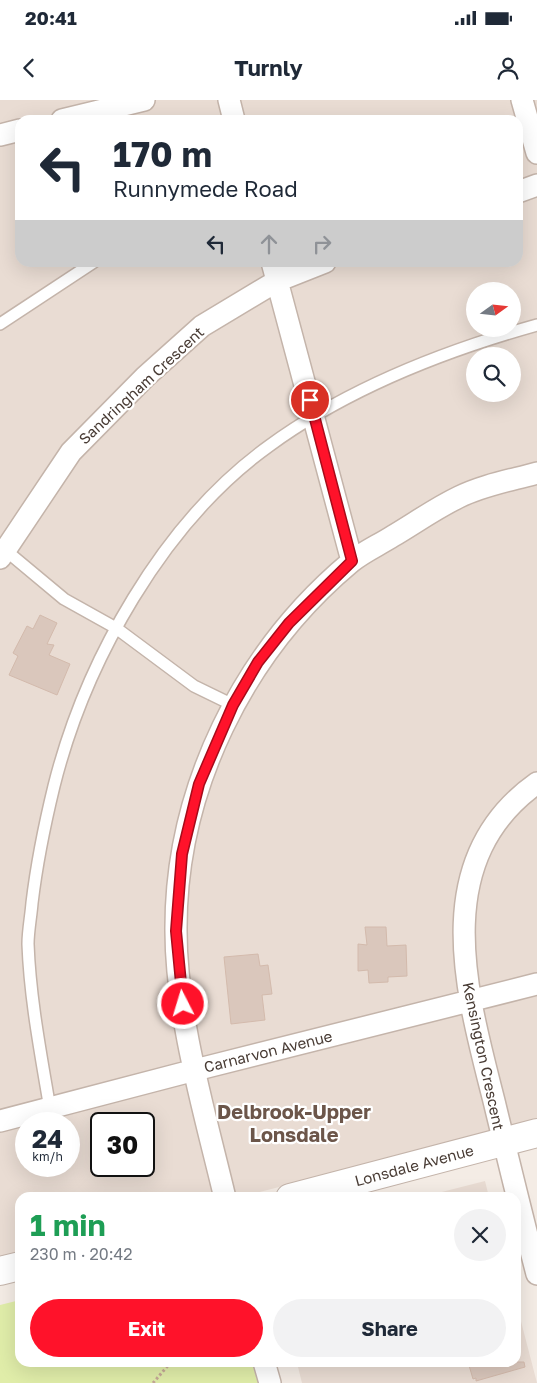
<!DOCTYPE html>
<html lang="en">
<head>
<meta charset="utf-8">
<style>
  :root { --surface:#fff; --page:#f2f2f3; --text:#1f2937; --muted:#747a83; --accent:#ff122a }
  body { margin:0; font-family:"Golos Text",sans-serif; background:var(--page); color:var(--text); height:100vh; display:flex; flex-direction:column; font-size:19px; white-space:nowrap }
  * { box-sizing:border-box; margin:0 }
  p { font-size:16px; color:var(--muted) }
  .icon { flex:none; width:28px; height:28px; fill:none; stroke:currentColor; stroke-width:2; stroke-linecap:round; stroke-linejoin:round }
  .map { position:relative; flex:1; overflow:hidden }
  .drawer { position:absolute; left:15px; top:1092px; width:506px; height:175px; display:flex; flex-direction:column; background:var(--surface); border-radius:15px; box-shadow:0 5px 20px #0002 }
  .drawer>* { flex:none }
  .hud { position:absolute; left:15px; top:15px; width:508px; height:152px; border-radius:15px; box-shadow:0 5px 20px #0002; background:#fff; color:var(--text); overflow:hidden }
  .needle { width:32px; rotate:75deg }
  .buttons { position:absolute; left:466px; top:182px; display:grid; gap:10px }
  .buttons a { display:grid; place-items:center; width:55px; height:55px; border-radius:50%; background:var(--surface); box-shadow:0 5px 20px #0002; font-size:25px }
  .speed { position:absolute; left:15px; top:1012px; display:flex; gap:10px; font-size:25px; font-weight:700; text-align:center }
  .speed>* { display:grid; place-content:center; width:65px; height:65px; border-radius:50%; background:var(--surface); box-shadow:0 5px 20px #0002; line-height:1 }
  .speed small { font-size:12px; font-weight:400 }
  .speed .limit { border:2px solid #111; border-radius:8px; background:#fff; color:#111 }
  .pin { position:absolute; display:grid; place-items:center; width:42px; height:42px; color:#fff; margin:-21px; border:2px solid #fff; border-radius:50%; box-shadow:0 1px 5px #0007 }
  .me { position:absolute; width:55px; margin:-28px; rotate:355deg; stroke-linejoin:round; filter:drop-shadow(0 0 4px #0008) }
  .turn { display:flex; align-items:center; gap:18px; height:105px; padding:0 15px; font-size:22px }
  .turn .icon { width:65px; height:65px; stroke-width:2.5 }
  .turn b { display:block; font-size:35px; line-height:42px }
  .lanes { display:flex; align-items:center; height:48px; padding:0 15px; background:#0003; justify-content:center; gap:25px; direction:ltr }
  .lanes .off { opacity:.35 }
  .round { display:grid; place-items:center; flex:none; width:52px; height:52px; border-radius:26px; background:var(--page) }
  .headline { display:flex; align-items:center; justify-content:space-between; height:85px; padding:0 15px }
  h1 { font-size:30px; font-weight:700; line-height:38px; color:#1e9e55 }
  .action { display:flex; gap:10px; margin-top:auto; padding:10px 15px }
  .action a { flex:1; height:58px; border-radius:30px; background:var(--accent); color:#fff; font-size:20px; font-weight:700; line-height:58px; text-align:center }
  .action a+a { background:var(--page); color:var(--text) }
  .status { display:flex; justify-content:space-between; align-items:center; height:35px; padding:0 25px; background:var(--surface); direction:ltr }
  .status svg { height:14px; fill:currentColor }
  header { display:flex; justify-content:space-between; align-items:center; height:65px; padding:0 15px; background:var(--surface); font-size:22px; font-weight:700 }
  .map>svg:first-child { display:block }
  .residential { fill:#e9dcd3; fill-rule:evenodd }
  .green { fill:#e0eda9 }
  .building { fill:#dac7bc; stroke:#d3baac }
  .lines { fill:none; stroke-linecap:round; stroke-linejoin:round }
  .service-casing { stroke:#c4b4aa; stroke-width:14 }
  .minor-casing { stroke:#c4b4aa; stroke-width:24 }
  .tertiary-casing { stroke:#c4b4aa; stroke-width:30 }
  .path { stroke:#c4a896; stroke-width:3; stroke-dasharray:2.5 2.5; stroke-linecap:butt }
  .service { stroke:#fff; stroke-width:11 }
  .minor { stroke:#fff; stroke-width:21 }
  .tertiary { stroke:#fff; stroke-width:28 }
  .route-casing { stroke:#a60c1b; stroke-width:12 }
  .route { stroke:#ff122a; stroke-width:9 }
  .labels { text-anchor:middle; dominant-baseline:central; stroke-width:4.5; stroke-linejoin:round; paint-order:stroke }
  .street-label { font-size:15px; fill:#483b34; stroke:#fff }
  .district-label { font-size:20px; font-weight:bold; fill:#6c564a; stroke:#fff }
</style>
</head>
<body>
<div class="status"><b>20:41</b><svg viewBox="0 0 49 12"><path d="M0 12V9h3v3zM5 12V6h3v6zM10 12V3h3v9zM15 12V0h3v12zM26 1h20v11H26zM47 4h2v5h-2z"/></svg></div>
<header><svg class="icon" aria-label="back" viewBox="0 0 24 24"><path d="M15 5l-7 7 7 7"/></svg>Turnly<svg class="icon" aria-label="person" viewBox="0 0 24 24"><circle cx="12" cy="8" r="4"/><path d="M4 21q1-7 8-7t8 7"/></svg></header>
<div class="map">
<svg width="537" height="1283" viewBox="0 0 537 1283">
  <rect width="100%" height="100%" fill="#f4ece5"/>
  <!-- residential -->
  <path class="residential" d="M0,0h537v1020l-296,77 -221,1v57l-20,5zM20,20h498v142h-498zM475,191h37v38h-37zM475,256h37v38h-37zM26,1024h43v42h-43zM101,1024h43v42h-43z
    M485,1081l4,16h-67z
    M516,1202l21,81h-235l-5,-20 219,-1z"/>
  <!-- green -->
  <path class="green" d="M20,1200v62l232,1 6,20h-258v-78z"/>
  <!-- building -->
  <path class="building" d="M40,515l17,8 -10,21 7,1 -5,10 21,9 -13,31 -48,-20 9,-19 -5,-3 14,-27 6,3z
    M365,827h21l1,19 19,-1 1,31 -19,1v5l-19,1 -1,-13 -10,1v-27l9,1z
    M258,854l2,12 8,-1 4,29 -10,1 3,25 -34,4 -7,-67z
    M468,1262h56l1,5 -49,14v-3l-3,1z"/>
  <g class="lines">
    <defs>
      <path id="service" d="M0,224l94,-62
        M4,449l60,50 52,29 78,58 39,19
        M50,1009c-9,-54 -20,-110 -22,-165 0,-13 3,-28 4,-41 5,-42 12,-76 22,-117 31,-124 109,-264 215,-340 78,-57 175,-95 268,-121"/>
      <path id="minor" d="M229,0l5,20
        M522,0l15,53
        M62,20l82,-20
        M0,35l20,-5
        M518,92l19,-7
        M272,162l80,299
        M0,458l71,-106 74,-75 57,-51 75,-45 48,-19
        M537,683c-110,78 -70,211 -43,318 14,58 28,116 43,173
        M0,1021l195,-51 342,-86
        M225,1098c-20,-84 -49,-182 -49,-267 -1,-141 67,-279 175,-369 12,-10 28,-17 42,-26 22,-13 43,-28 66,-39 24,-12 53,-17 78,-24
        M264,1262l6,21"/>
      <path id="tertiary" d="M290,1098l247,-65
        M0,1171l20,-5"/>
    </defs>
    <!-- service casing -->
    <use href="#service" class="service-casing"/>
    <!-- minor casing -->
    <use href="#minor" class="minor-casing"/>
    <!-- tertiary casing -->
    <use href="#tertiary" class="tertiary-casing"/>
    <!-- path -->
    <path class="path" d="M153,1283l18,-21"/>
    <!-- service -->
    <use href="#service" class="service"/>
    <!-- minor -->
    <use href="#minor" class="minor"/>
    <!-- tertiary -->
    <use href="#tertiary" class="tertiary"/>
  </g>
  <g class="lines">
    <defs>
      <path id="route" d="M183,904l-7,-73 6,-77 17,-70 34,-79 25,-43 31,-39 63,-62 -42,-161"/>
    </defs>
    <!-- route casing -->
    <use href="#route" class="route-casing"/>
    <!-- route -->
    <use href="#route" class="route"/>
  </g>
  <g class="labels">
    <!-- street labels -->
    <g class="street-label">
      <text transform="translate(141 285) rotate(-43)">Sandringham Crescent</text>
      <text transform="translate(268 951) rotate(-14)">Carnarvon Avenue</text>
      <text transform="translate(484 956) rotate(78)">Kensington Crescent</text>
      <text transform="translate(414 1065) rotate(-15)">Lonsdale Avenue</text>
    </g>
    <!-- district labels -->
    <g class="district-label">
      <text x="294" y="1011">Delbrook-Upper<tspan x="294" dy="23">Lonsdale</tspan></text>
    </g>
  </g>
</svg>
<div class="buttons">
<a><svg class="needle" viewBox="-14 -14 28 28"><path d="M0-13l5 13h-10z" fill="#e53935"/><path d="M0 13l5-13h-10z" fill="#747a83"/></svg></a>
<a><svg class="icon" aria-label="search" viewBox="0 0 24 24"><circle cx="10" cy="10" r="6"/><path d="M15 15l6 6"/></svg></a>
</div>
<div class="speed"><div>24<small>km/h</small></div><div class="limit">30</div></div>
<div class="pin" style="left:310px;top:300px;background:#d93025"><svg class="icon" aria-label="arrive" viewBox="0 0 24 24"><path d="M6 21V4h12l-3 4 3 4H6"/></svg></div>
<svg class="me" style="left:183px;top:904px" viewBox="-20 -20 40 40"><circle r="17" fill="#ff122a" stroke="#fff" stroke-width="3"/><path d="M0-11L8 9 0 5-8 9z" fill="#fff"/></svg>
<div class="hud">
<div class="turn"><svg class="icon" aria-label="left" viewBox="0 0 24 24"><path d="M17 20v-9H6M10 6l-5 5 5 5"/></svg><div><b>170 m</b>Runnymede Road</div></div>
<div class="lanes"><svg class="icon" aria-label="left" viewBox="0 0 24 24"><path d="M17 20v-9H6M10 6l-5 5 5 5"/></svg><svg class="icon off" aria-label="ahead" viewBox="0 0 24 24"><path d="M12 20V5M6 11l6-6 6 6"/></svg><svg class="icon off" aria-label="right" viewBox="0 0 24 24"><path d="M7 20v-9h11M14 6l5 5-5 5"/></svg></div>
</div>
<section class="drawer">
<div class="headline"><div><h1>1 min</h1><p>230 m · 20:42</p></div><a class="round"><svg class="icon" aria-label="close" viewBox="0 0 24 24"><path d="M6 6l12 12M18 6L6 18"/></svg></a></div>
<div class="action"><a>Exit</a><a>Share</a></div>
</section>
</div>
</body>
</html>
